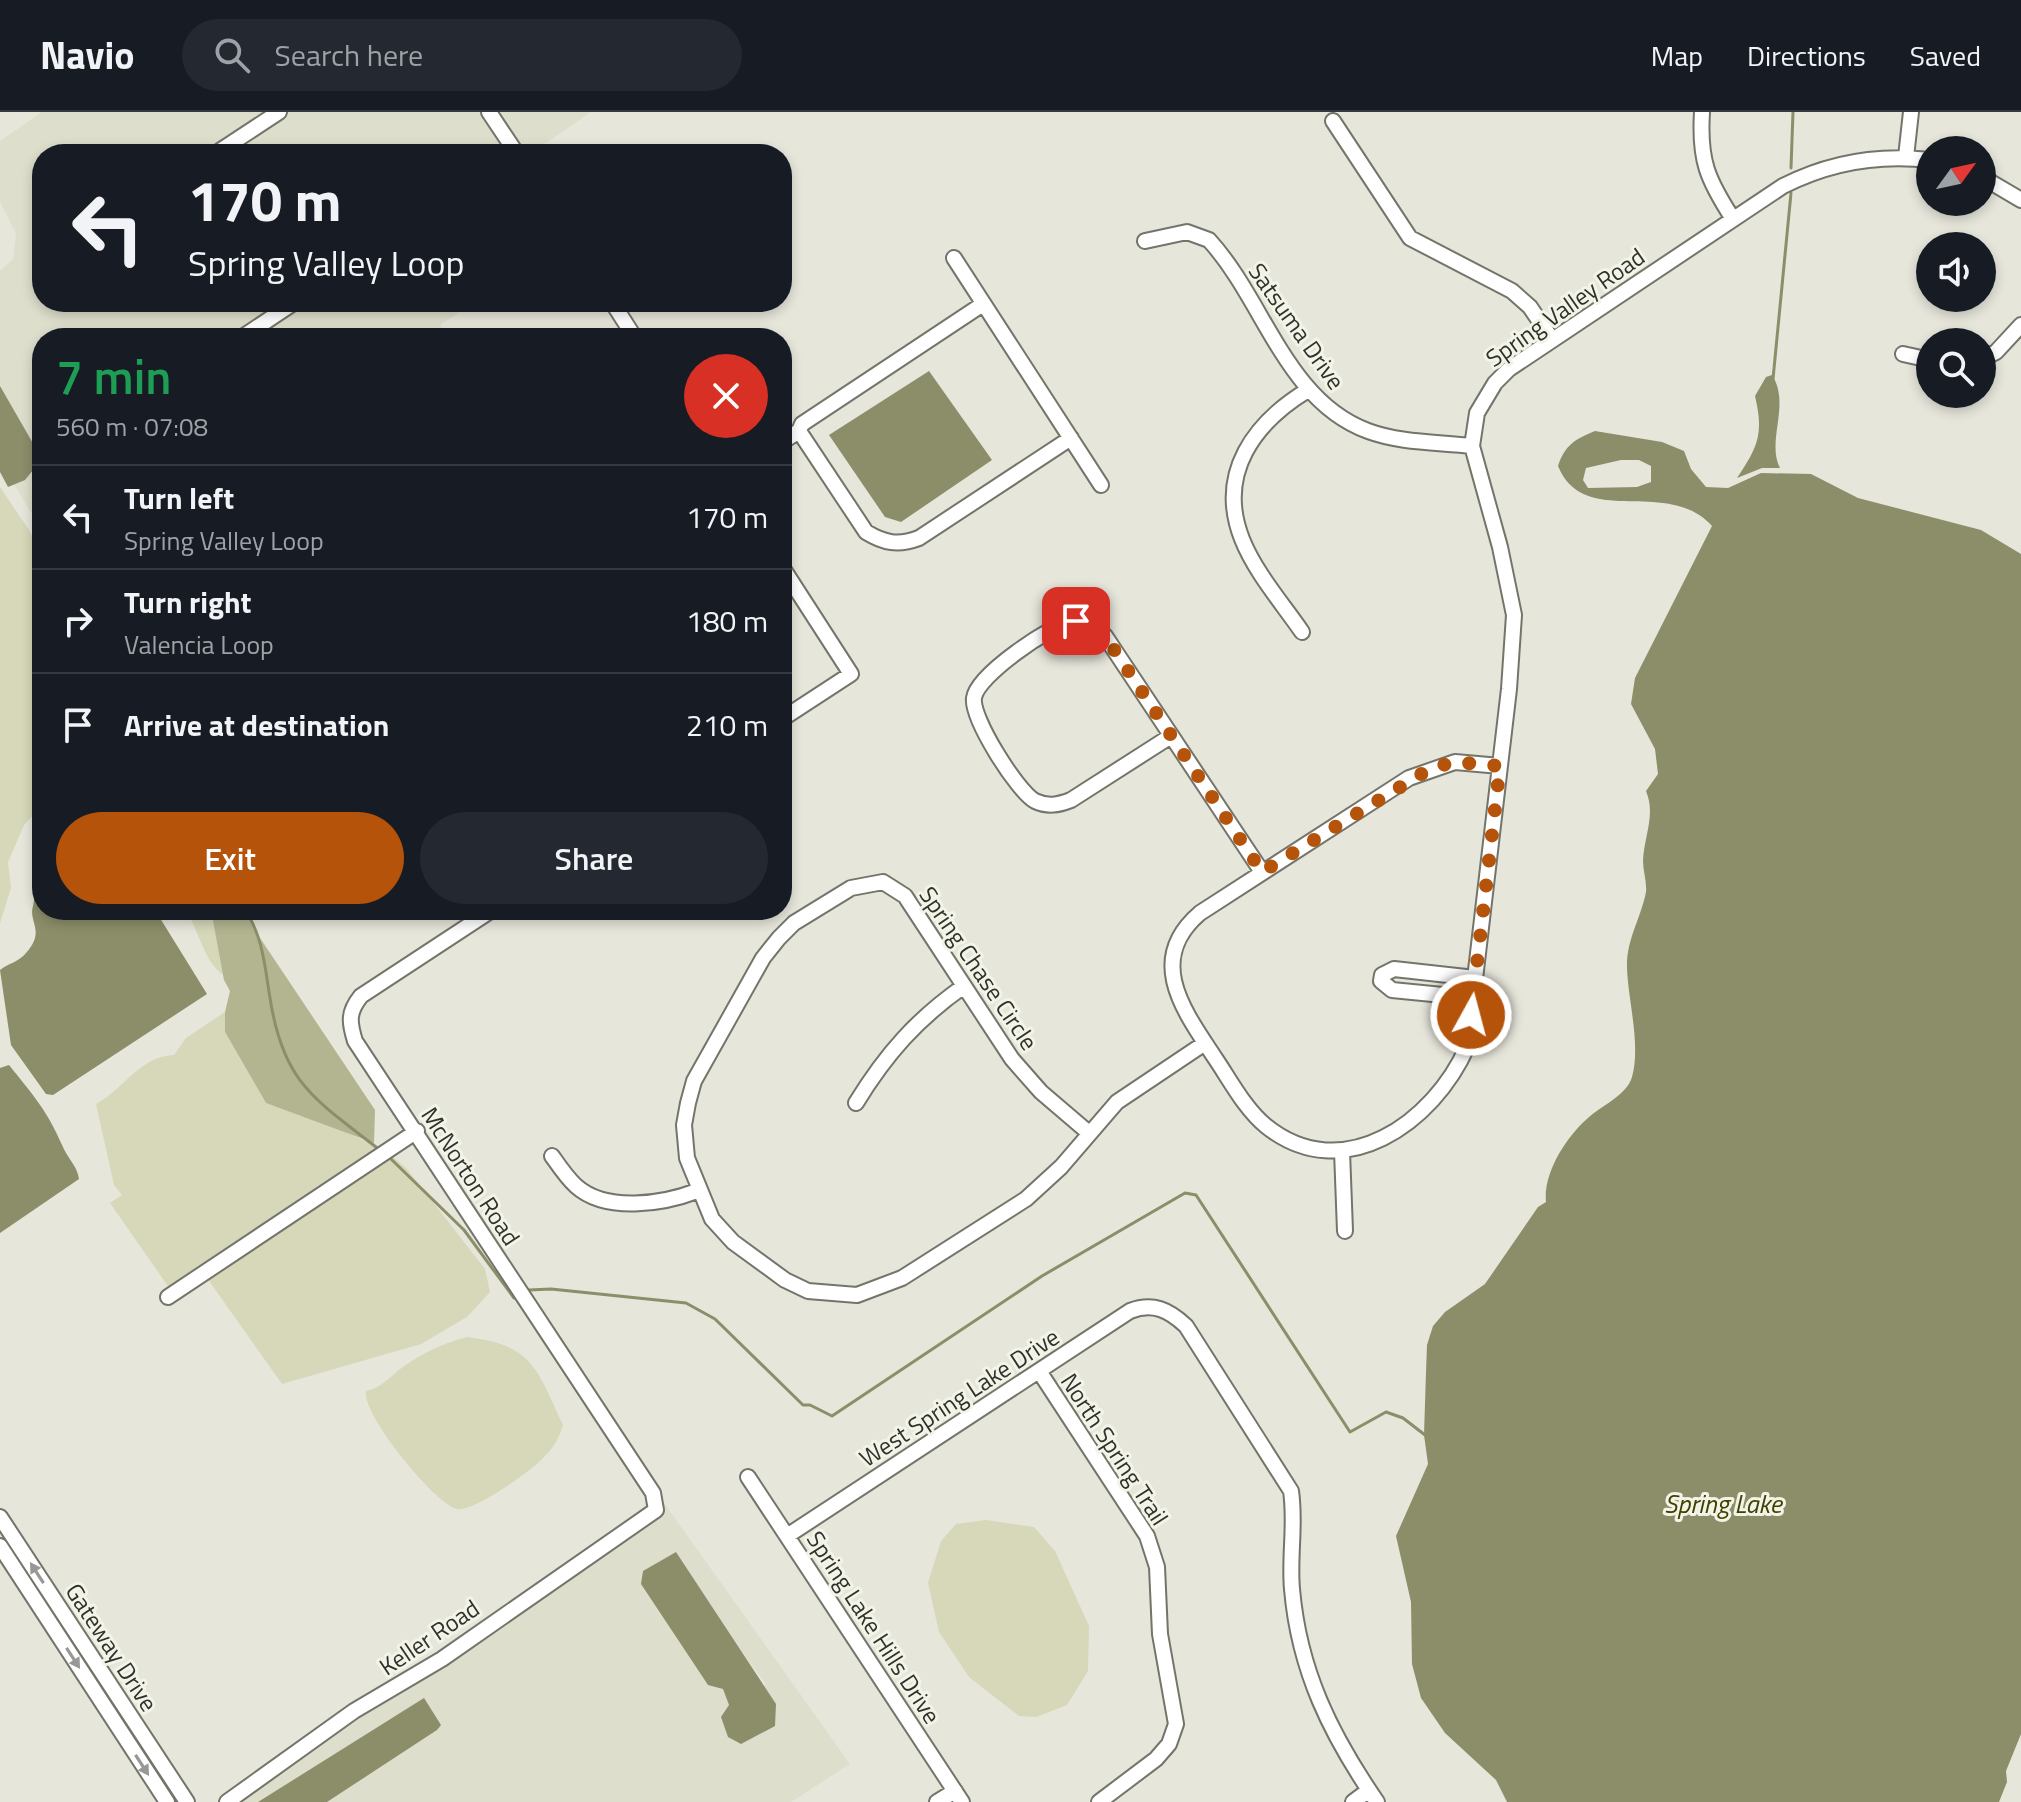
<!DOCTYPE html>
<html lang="en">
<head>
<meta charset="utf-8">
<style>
  :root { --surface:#171b24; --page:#242831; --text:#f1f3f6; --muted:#9ea1a6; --line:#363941; --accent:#b45309 }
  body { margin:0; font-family:"Titillium Web",sans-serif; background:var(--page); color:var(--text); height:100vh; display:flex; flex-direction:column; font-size:30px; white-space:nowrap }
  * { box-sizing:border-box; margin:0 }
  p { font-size:26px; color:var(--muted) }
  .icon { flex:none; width:44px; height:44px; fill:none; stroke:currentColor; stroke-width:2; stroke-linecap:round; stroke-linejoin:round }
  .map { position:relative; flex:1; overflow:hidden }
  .panel { position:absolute; left:32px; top:216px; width:760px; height:592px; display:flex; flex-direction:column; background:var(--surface); border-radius:32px; box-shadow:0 4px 12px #0003 }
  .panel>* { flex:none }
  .hud { position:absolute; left:32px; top:32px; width:760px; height:168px; border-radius:32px; box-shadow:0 4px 12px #0003; background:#171b24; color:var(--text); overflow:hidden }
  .needle { width:52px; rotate:57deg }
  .fabs { position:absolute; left:1916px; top:24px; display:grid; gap:16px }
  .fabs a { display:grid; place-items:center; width:80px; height:80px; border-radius:50%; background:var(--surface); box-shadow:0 4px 12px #0003; font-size:40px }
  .pin { position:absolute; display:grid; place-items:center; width:68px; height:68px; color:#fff; margin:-34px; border-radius:16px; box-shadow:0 4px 12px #0006 }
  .me { position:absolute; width:88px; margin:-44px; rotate:7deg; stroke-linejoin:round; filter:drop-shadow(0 0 6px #0008) }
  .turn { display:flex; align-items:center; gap:28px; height:168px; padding:0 24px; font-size:36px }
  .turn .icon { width:104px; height:104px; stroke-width:2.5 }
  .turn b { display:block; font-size:56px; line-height:68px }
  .round { display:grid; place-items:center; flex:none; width:84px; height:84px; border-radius:42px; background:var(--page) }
  .head { display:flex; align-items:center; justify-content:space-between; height:136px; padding:0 24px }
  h1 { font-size:48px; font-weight:600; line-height:60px; color:#1e9e55 }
  .primary-button { display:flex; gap:16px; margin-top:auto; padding:16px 24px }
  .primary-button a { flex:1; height:92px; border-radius:48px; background:var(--accent); color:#fff; font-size:32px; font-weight:600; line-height:92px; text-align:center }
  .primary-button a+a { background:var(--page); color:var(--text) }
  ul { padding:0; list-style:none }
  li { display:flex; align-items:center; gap:24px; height:104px; padding:0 24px; border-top:2px solid var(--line) }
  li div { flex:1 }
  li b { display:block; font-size:30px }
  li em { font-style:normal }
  header { display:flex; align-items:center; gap:48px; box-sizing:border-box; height:112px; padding:0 40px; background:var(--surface); border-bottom:2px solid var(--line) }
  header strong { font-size:38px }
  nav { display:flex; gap:44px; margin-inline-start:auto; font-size:28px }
  .search { width:560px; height:72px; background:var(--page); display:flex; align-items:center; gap:20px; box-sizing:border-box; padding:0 28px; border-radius:44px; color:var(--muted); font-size:30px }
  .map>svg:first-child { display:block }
  .built { fill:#dddecb; fill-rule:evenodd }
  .green { fill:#d6d8b9 }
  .forest { fill:#b3b590 }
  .water { fill:#8c8e6a; fill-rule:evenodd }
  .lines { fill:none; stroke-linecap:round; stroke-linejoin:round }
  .stream { stroke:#8c8e6a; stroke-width:3 }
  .minor-casing { stroke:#73746a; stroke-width:18 }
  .minor { stroke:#fff; stroke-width:14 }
  .oneway { fill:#989896 }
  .route { stroke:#b45309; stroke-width:14; stroke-dasharray:0 25.2 }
  .labels { text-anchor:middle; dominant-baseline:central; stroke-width:6; stroke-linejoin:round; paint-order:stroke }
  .street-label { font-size:24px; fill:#30312c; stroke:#f3f4e8 }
  .water-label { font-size:26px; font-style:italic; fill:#404000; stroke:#f3f4e8 }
</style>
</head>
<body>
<header>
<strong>Navio</strong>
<div class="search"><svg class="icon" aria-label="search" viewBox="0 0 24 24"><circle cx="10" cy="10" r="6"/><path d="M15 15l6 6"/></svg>Search here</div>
<nav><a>Map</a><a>Directions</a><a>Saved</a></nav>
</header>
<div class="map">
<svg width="2021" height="1690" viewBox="0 0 2021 1690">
  <rect width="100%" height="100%" fill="#e6e6db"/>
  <!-- built -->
  <path class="built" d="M42,0h437l28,42h-465v148h432l-34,23 8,13h-406v192l-32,-52 -10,-26v-181l13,-12 3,-25 -16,-32v-61z
    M496,0h95l-45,31 -15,5 -14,-4z
    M664,1391l186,261 -59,38h-464l110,-72 -14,-31 -165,103h-22l121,-87 304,-203zM641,1472l79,39 46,61 -37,21 -6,-16 -15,-4z"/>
  <!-- green -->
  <path class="green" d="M0,375l29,43 13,27v241l-5,13 -13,14 -16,37 3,26 -11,35z
    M186,798h25l13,65c-19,-11 -26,-46 -38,-65z
    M225,900v20l41,71 59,20 56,25 -211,141 -60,-86 12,-8 -8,-10 -18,-81c28,-15 44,-48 78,-49l12,-17z
    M391,1043l16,14 78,100 5,23 -23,25 -46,27 -139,40 -75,-106z
    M467,1225c67,8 70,33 96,88 -3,11 -9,22 -18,31 -11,13 -72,57 -88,53 -23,-6 -96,-96 -91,-118 16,-3 24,-15 37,-24 19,-14 41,-24 64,-30z
    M986,1408l48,7 21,24 34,75 -1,45 -21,34 -31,12 -17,-1 -50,-39 -30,-45 -11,-49 13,-42 15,-17z"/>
  <!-- forest -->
  <path class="forest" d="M211,798h37l10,25 117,175 -1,33 -108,-40 -41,-71v-20l5,-21 -6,-11z"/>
  <!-- water -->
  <path class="water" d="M929,259l63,89 -91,62 -16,-5 -56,-82z
    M1772,263c19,29 -6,66 8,93h-18l-25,10c21,-31 27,-44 18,-82l11,-19z
    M0,274l42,73 -17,21 -17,7 -8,-15z
    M1595,319l67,11 22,9 7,18 15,18 22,1 33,-15 50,1 47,24 123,32 40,24v1180l-15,37 1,11 -8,20h-492l-11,-22 -51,-47 -24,-35 -9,-34 -1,-62 -15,-66 32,-72 -4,-29 2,-63 1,-27 6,-19 12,-14 40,-28 53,-77 8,-5c-3,-29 20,-65 42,-84 13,-12 39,-23 44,-41 9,-32 -4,-77 -5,-109 -1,-28 14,-50 19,-76 1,-10 -3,-21 -3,-31 1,-25 13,-46 3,-70l12,-17 -3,-25 -24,-45 4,-26 77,-152c-45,-50 -128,4 -154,-60 7,-21 17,-27 37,-35zM1621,348h18l12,6v16l-14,5 -49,1 -5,-8 3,-12z
    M42,734v64h113l52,84 -154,101 -7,-1 -35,-49 -11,-75c7,-6 19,-8 26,-17 20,-22 2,-31 7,-47 4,-19 1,-31 -1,-51z
    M9,953c24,30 38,45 53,80 5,13 15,20 17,34l-79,54v-165z
    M676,1440l100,152 -1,22 -34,18 -13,-7 -7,-20 8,-12 -6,-16 -15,-4 -67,-101 2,-13z
    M424,1586l17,27 -4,5 -110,72h-69z"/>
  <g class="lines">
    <!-- stream -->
    <path class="stream" d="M1791,56l2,-56
      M1773,267l18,-186
      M245,798c18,26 20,58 25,88 13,84 43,100 106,149
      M391,1047l73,71 50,68
      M529,1178l22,-1 135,14 29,16 88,86h7l22,11 210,-140 143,-83 11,2 154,237 36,-20 17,6 22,17"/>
    <defs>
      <path id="minor" d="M489,0l28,42
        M1702,0c-3,48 5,67 31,107
        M1333,9l77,117 102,53 18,16 21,31
        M215,42l64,-42
        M1906,45l5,-45
        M1982,65l39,23
        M1145,129l42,-9 22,8c55,60 77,161 159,191 32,12 70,11 104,15
        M954,146l147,227
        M612,190l23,36
        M241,226l54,-36
        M1903,242l27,6
        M1982,247l14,-7 25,-27
        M799,319l3,-7 181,-120
        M782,330l17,-11 67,101c18,11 32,14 53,6l152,-100
        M782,455l69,107 -69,45
        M1302,520c-20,-29 -47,-60 -60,-93 -26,-66 13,-117 66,-149
        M1171,624l-100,64c-13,5 -23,7 -36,1 -18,-10 -64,-83 -61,-103 3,-23 77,-73 99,-77 13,-2 23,7 32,15l157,236
        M1500,654l-45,-4 -46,16 -209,135c-55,47 -16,98 15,145 15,22 30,51 51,68 77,62 168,-4 201,-79l42,-358 5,-74 -14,-68 -28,-101 5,-33 18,-30 14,-14 274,-183c47,-24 95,-32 147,-26
        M1473,886l-81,-8 -11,-9 1,-6 12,-6 81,9
        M856,991c30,-49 61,-84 108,-117
        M1089,1021l-48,-41 -29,-33 -107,-163 -22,-14 -32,6 -57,35 -15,15 -16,20 -69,123 -6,22 -4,22 3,33 25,61 21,23 52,38 23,11 49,4 45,-17 124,-79 35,-32 56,-65 88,-59
        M1342,1039l3,80
        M552,1044c7,10 15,22 24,30 30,27 87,18 121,5
        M168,1185l249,-166
        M1039,1259l108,165 10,31 3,67 16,90 -7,20 -13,15 -57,43
        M748,1365l214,325
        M0,1405l187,285
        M787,1424l343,-225c23,-9 39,-1 56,15l105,165c5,33 -2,65 1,98 7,82 39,146 85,213
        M0,1434l167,256
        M227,1690l127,-91 88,-52 214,-149 -3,-17 -298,-452c-6,-19 -7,-29 6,-45l131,-86
        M937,1690l18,-11
        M1353,1690l16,-12"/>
    </defs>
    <!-- minor casing -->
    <use href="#minor" class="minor-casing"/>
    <!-- minor -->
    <use href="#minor" class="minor"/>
  </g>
  <!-- one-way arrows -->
  <defs><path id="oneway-solid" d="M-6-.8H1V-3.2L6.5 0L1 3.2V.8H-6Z" transform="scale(2)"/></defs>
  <g class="oneway">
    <use href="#oneway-solid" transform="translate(37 1461) rotate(-123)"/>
    <use href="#oneway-solid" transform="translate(73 1546) rotate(57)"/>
    <use href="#oneway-solid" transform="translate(142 1653) rotate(57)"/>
  </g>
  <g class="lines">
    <!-- route -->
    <path class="route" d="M1076,509l16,4 13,11 157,236 169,-104 24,-6 45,4 -29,249"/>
  </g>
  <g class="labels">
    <!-- street labels -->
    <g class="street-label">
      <text transform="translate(1565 195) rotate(-35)">Spring Valley Road</text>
      <text transform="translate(1297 214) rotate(55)">Satsuma Drive</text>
      <text transform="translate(979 856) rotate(56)">Spring Chase Circle</text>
      <text transform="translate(471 1064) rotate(57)">McNorton Road</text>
      <text transform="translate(959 1285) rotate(-33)">West Spring Lake Drive</text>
      <text transform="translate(1115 1337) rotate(57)">North Spring Trail</text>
      <text transform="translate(874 1515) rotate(57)">Spring Lake Hills Drive</text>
      <text transform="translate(429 1525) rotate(-34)">Keller Road</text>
      <text transform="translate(112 1535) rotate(57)">Gateway Drive</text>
    </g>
    <!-- water labels -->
    <g class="water-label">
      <text x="1723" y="1391">Spring Lake</text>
    </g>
  </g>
</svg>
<div class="fabs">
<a><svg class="needle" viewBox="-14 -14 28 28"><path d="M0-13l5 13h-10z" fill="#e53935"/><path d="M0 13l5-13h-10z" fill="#9ea1a6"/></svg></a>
<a><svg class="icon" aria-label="sound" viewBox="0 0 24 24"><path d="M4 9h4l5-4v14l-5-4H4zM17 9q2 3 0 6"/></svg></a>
<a><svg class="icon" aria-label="search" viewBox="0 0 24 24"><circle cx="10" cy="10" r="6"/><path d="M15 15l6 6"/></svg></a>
</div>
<div class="pin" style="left:1076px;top:509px;background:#d93025"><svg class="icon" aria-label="arrive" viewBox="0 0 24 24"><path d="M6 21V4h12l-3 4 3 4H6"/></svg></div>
<svg class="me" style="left:1471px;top:903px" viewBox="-20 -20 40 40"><circle r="17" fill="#b45309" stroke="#fff" stroke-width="3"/><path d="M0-11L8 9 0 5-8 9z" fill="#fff"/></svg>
<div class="hud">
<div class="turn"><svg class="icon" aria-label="left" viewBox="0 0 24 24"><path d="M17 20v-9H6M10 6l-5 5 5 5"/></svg><div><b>170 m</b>Spring Valley Loop</div></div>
</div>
<section class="panel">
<div class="head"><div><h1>7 min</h1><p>560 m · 07:08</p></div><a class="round" style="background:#d93025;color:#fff"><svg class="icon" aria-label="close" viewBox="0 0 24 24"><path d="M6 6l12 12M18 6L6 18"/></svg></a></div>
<ul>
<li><svg class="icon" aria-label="left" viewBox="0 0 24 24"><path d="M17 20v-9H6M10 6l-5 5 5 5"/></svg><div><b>Turn left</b><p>Spring Valley Loop</p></div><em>170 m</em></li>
<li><svg class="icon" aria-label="right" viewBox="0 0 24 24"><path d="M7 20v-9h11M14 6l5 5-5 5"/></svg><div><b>Turn right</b><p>Valencia Loop</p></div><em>180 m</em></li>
<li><svg class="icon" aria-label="arrive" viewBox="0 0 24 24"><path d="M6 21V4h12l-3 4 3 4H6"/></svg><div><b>Arrive at destination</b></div><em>210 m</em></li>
</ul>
<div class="primary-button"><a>Exit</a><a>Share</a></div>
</section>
</div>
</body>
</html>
